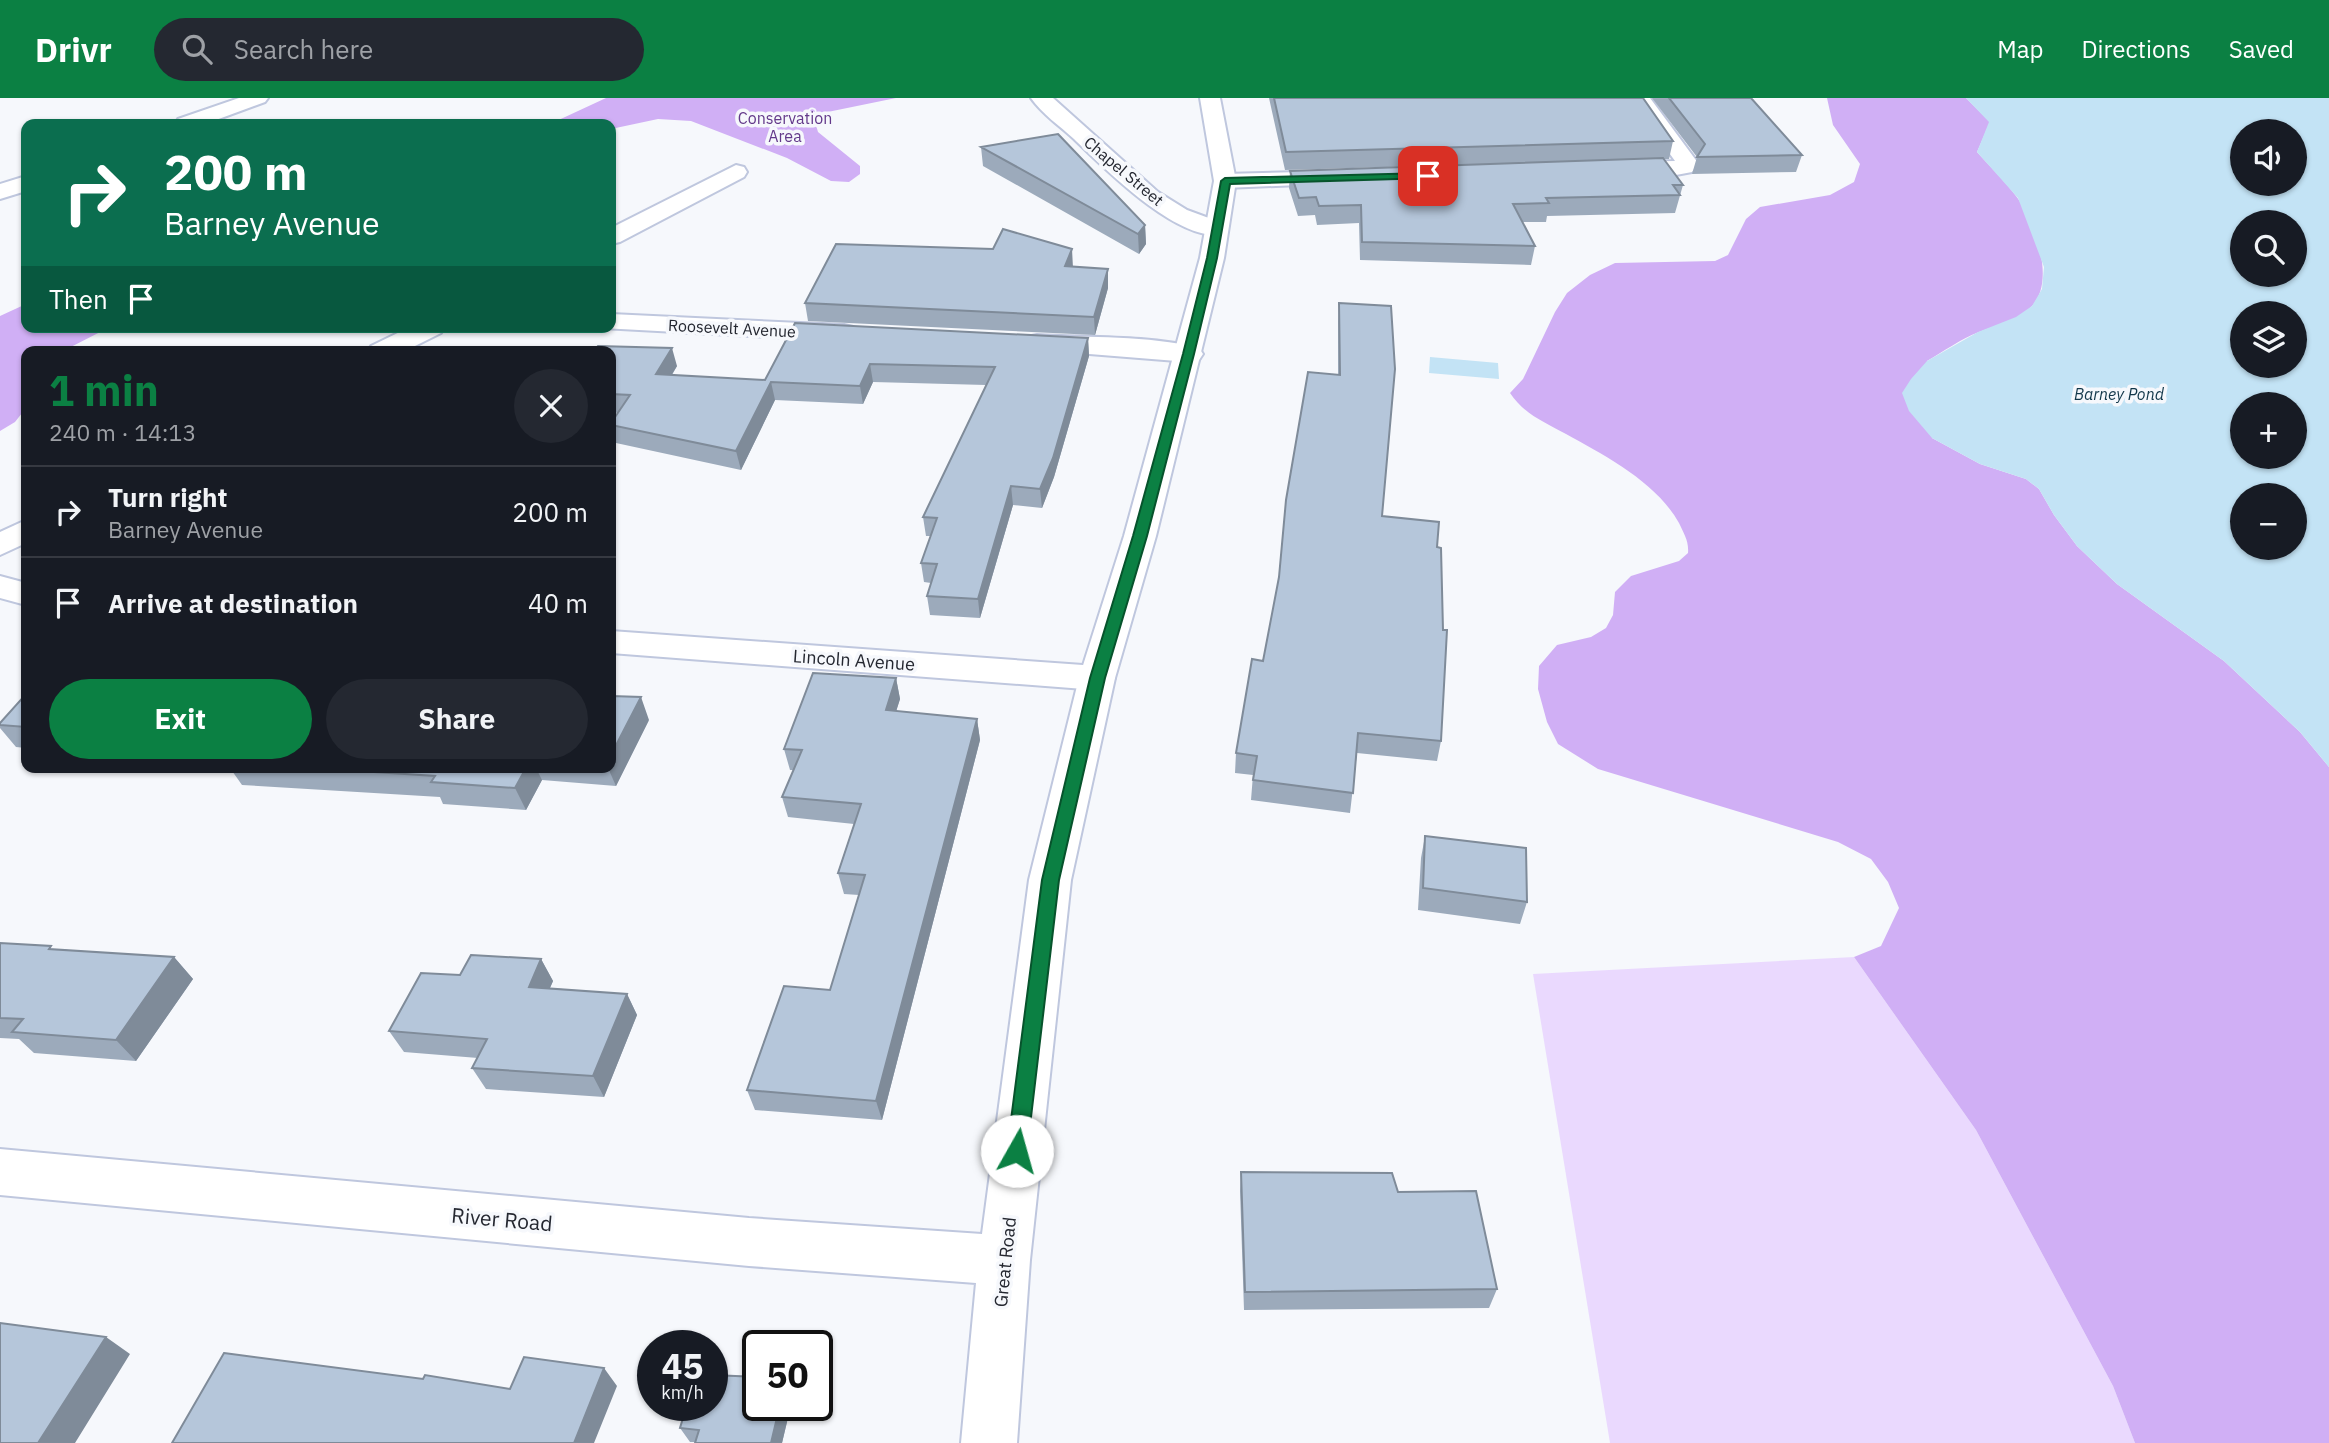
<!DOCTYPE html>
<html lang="en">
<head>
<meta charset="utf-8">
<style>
  :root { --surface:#171b24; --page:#242831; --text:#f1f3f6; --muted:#9ea1a6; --line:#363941; --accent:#0b8043 }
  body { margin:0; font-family:"IBM Plex Sans",sans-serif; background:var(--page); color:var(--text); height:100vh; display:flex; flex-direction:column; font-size:26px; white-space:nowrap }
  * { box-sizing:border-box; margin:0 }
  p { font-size:23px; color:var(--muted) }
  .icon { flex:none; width:38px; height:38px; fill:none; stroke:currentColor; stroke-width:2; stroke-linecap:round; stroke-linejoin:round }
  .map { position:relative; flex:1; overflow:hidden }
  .panel { position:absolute; left:21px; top:248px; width:595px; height:427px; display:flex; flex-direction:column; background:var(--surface); border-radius:14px; box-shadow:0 2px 5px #0004 }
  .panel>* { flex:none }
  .guide { position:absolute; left:21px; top:21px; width:595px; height:214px; border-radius:14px; box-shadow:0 2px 5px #0004; background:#0b6e4f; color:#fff; overflow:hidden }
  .fabs { position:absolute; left:2230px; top:21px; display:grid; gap:14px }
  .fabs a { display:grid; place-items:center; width:77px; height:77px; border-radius:50%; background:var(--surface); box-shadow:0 2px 5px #0004; font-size:35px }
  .speed { position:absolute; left:637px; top:1232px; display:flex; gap:14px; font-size:35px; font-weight:700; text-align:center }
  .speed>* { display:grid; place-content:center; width:91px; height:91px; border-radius:50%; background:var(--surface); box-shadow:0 2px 5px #0004; line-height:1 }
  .speed small { font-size:18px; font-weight:400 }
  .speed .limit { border:4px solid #111; border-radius:10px; background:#fff; color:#111 }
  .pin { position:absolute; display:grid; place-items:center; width:60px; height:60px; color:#fff; margin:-30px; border-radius:14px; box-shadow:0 4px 10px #0006 }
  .me { position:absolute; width:77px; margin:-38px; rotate:7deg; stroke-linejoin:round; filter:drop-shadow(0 0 5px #0008) }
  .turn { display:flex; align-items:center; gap:24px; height:147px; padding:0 28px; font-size:32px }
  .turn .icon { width:91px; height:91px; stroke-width:2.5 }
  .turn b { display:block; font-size:49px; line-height:60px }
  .then { display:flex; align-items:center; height:66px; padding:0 28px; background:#0003; gap:14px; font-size:26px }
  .round { display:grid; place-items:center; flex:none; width:74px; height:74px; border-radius:37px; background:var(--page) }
  .head { display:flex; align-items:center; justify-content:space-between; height:119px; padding:0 28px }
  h1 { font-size:42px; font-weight:700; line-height:52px; color:var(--accent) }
  .cta { display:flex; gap:14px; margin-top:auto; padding:14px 28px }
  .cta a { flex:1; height:80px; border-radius:42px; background:var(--accent); color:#fff; font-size:28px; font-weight:700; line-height:80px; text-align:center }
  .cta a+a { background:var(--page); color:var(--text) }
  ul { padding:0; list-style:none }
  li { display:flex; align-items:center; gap:21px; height:91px; padding:0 28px; border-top:2px solid var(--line) }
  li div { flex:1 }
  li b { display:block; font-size:26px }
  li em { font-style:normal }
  header { display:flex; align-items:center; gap:42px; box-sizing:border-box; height:98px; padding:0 35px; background:var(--accent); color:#fff }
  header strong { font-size:33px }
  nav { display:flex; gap:38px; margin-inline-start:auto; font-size:24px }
  .search { width:490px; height:63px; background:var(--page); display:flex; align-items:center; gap:18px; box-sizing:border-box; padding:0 24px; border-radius:38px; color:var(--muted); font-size:26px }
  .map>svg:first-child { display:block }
  .green { fill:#ead9fe }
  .forest { fill:#d0aff5 }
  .water { fill:#c3e3f5; fill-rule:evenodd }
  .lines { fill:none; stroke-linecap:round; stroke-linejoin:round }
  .street-casing { stroke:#bfc7de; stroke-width:4 }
  .secondary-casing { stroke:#bfc7de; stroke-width:4 }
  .street { fill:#fff; fill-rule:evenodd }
  .secondary { fill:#fff; fill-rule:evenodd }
  .wall { fill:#9caabb }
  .shaded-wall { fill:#7f8b99 }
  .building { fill:#b5c6da; stroke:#7f8b99; stroke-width:2 }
  .route { fill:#0b8043; stroke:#07532c; stroke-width:2 }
  .labels { text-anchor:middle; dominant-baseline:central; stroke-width:7; stroke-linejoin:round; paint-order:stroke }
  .far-park-label { font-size:16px; fill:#63398a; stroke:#f6f8fc }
  .far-street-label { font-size:16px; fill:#242730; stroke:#f6f8fc }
  .far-water-label { font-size:16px; font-style:italic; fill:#113649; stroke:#f6f8fc }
  .street-label { font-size:18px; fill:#242730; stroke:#f6f8fc }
  .near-street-label { font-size:21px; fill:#242730; stroke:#f6f8fc }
</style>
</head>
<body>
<header>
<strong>Drivr</strong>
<div class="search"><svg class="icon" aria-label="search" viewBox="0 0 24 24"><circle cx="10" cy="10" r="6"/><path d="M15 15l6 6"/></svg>Search here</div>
<nav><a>Map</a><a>Directions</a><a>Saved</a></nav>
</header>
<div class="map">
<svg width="2329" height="1345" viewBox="0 0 2329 1345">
  <rect width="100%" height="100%" fill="#f6f8fc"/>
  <!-- green -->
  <path class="green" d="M1854,859l122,173 137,256 22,57h-525l-77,-469z"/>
  <!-- forest -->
  <path class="forest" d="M606,0h290l-83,17 5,17 42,34v8l-11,8 -18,-1 -44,-23 -96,-37 -33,-2 -47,10v-5h-61z
    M1827,0h139l24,24 -13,30c13,15 28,29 39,44 19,25 40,85 16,110 -14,15 -35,19 -53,26 -18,7 -35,19 -52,29l5,77 48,26 46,15 13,10 15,26 23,31 40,38 107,77 76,71 29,35v676h-194l-22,-57 -137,-256 -122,-173 27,-11 18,-38 -11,-26 -17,-23 -33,-17 -240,-73 -40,-25 -11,-22 -9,-33 1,-23 18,-21 34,-8 15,-9 7,-13 2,-23 16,-16 48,-15 9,-8c1,-12 -4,-19 -9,-30 -23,-41 -73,-67 -113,-89 -22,-12 -42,-20 -56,-41l13,-14 32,-67 12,-19 23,-18 25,-12 100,-2 13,-6 18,-36 14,-12 70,-12 24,-13 6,-18 -27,-39z
    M26,206v23h84l-49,25h-35c0,19 -4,38 0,56l-11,14 -15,9v-115z"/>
  <!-- water -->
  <path class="water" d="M1966,0h363v669l-29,-35 -76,-71 -107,-77 -40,-38 -23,-31 -15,-26 -13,-10 -46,-15 -48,-26 -23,-27 -7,-18 9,-14 16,-18 51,-29 38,-15 16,-11 10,-17 2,-22 -26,-69 -41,-46 12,-30zM2242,33h52v53h-52zM2242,124h52v53h-52zM2242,215h52v53h-52zM2242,306h52v53h-52zM2242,397h52v53h-52z
    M1430,259l68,6 1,16 -70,-6z"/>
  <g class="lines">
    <defs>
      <path id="street" d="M239,0h29l-3,4 -60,22h-30l3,-5z
        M1031,0h22l105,94 29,18 38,14 3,5 -3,5c-45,11 -121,-66 -151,-95 -14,-13 -32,-25 -43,-41z
        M1630,0h20l48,65 -6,9 -16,3 -66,-1 -3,-5 3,-5 8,-2 57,-1z
        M736,67l8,2 3,5 -3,5 -124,65 -9,2v-16z
        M1341,73l8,2 3,5 -3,5 -124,5 -8,-2 -3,-5 3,-5 8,-2z
        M26,78v15l-26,8v-15z
        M611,216l233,11 9,2 4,6 -4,6 -9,2 -242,-13 9,-1z
        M410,229h35l-4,6 -38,19h-36l4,-6z
        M1037,237c53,3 110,0 162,13l4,6 -4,6 -10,2 -162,-13 -4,-6 4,-6z
        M26,422v23l-26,12v-23z
        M0,478l26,7v22l-26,-7z
        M611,533l486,35 13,3 5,9 -5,9 -13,3 -486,-37z"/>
      <path id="secondary" d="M1200,0h20l16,83 -12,77 -68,278 -41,142 -44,202 -41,380 -13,183h-56l15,-160 -227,-17 -749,-71v-46l749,69 233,16 47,-354 50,-202 45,-142 76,-278 14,-77z"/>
    </defs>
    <!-- street casing -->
    <use href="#street" class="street-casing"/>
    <!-- secondary casing -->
    <use href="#secondary" class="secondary-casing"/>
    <!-- street -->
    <use href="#street" class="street"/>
    <!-- secondary -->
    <use href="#secondary" class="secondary"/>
  </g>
  <!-- wall -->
  <path class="wall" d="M1269,0h374l30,43 -4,18h-5l19,26 -8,28 -128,3 -1,6h-24l13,24 -4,19 -171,-5 -1,-37 -42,2 -2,-10 -17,1 -9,-28 1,-17 232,-8 -237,7z
    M1652,0h99l51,57 -6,17 -104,2 5,-17z
    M981,49l164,78 1,19 -7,10 -156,-88z
    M1073,169l35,2v19l-13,47 -287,-14 -3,-18z
    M1339,205l43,213 55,31 4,194 -4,20 -80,-8 -7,60 -99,-13 2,-25 -18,-2 1,-20 27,-92 75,-287v-52z
    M795,225l293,15 1,18 -35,121 -12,31 -29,-3 -33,113 -50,-3 -3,-19 4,-13 -7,-1 -3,-19 10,-27h-5l-3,-19 63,-132 -113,-3 -10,22 -88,-4 -34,70 -125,-27 -5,-15v-5l7,-10 -7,-1v-60l66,14 -5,9 93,5z
    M896,580l4,21 -4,12 81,8 3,21 -98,380 -127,-10 -8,-20 83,-100 29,-95 -15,-1 -6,-21 16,-49 -66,-7 -6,-20 12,-27h-4l-6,-21z
    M26,596v54l-10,-1 -16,-19v-5z
    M649,622l-33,66 -74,-6 -16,30 -83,-6 -3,-7 -198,-12 -12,-17h381z
    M1425,738l102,66 -7,22 -102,-14 3,-52z
    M0,845l54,6 120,8 19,22 -57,82 -102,-8 -15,-14 -19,-1z
    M541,861l12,22 -3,7 77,6 10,21 -33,82 -118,-8 -14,-21 6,-10 -74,-6 -15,-21 71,-56z
    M1241,1074l157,20 99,97 -8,19 -245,2 -4,-119z
    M758,1307h33l-9,38 -92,-1 -10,-14z"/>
  <!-- shaded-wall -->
  <path class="shaded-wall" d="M1145,127l1,19 -7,10 -1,-20z
    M1072,151l1,19 -8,-2z
    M1108,171v19l-13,47 -1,-18z
    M1088,240l1,18 -35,121 -12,31 -2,-19z
    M672,250l5,18 -16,26 -5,-18z
    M870,266l3,18 -10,22 -3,-18z
    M771,284l4,18 -34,70 -5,-19z
    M1011,388l2,19 -33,113 -2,-19z
    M896,580l4,21 -10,32 -4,-21z
    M641,599l8,23 -33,66 -8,-18h3v-13z
    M977,621l3,21 -98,380 -6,-19z
    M526,670h10l6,12 -16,30 -11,-22z
    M174,859l19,22 -57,82 -20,-21z
    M541,861l12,22 -12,27 -12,-21z
    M627,896l10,21 -33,82 -11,-21z
    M106,1239l24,17 -55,89h-37z
    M604,1270l13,18 -23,57h-20z
    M780,1307h11l-9,38h-11z"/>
  <!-- building -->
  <path class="building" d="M1274,0h369l30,43 -387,11z
    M1669,0h82l51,57 -105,2 8,-13z
    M1058,36l87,91 -7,9 -157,-87z
    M1663,60l20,27h-10l7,10 -134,3 3,5 -36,1 22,42 -173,-4 -1,-37 -42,1 -3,-9 -17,1 -9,-27z
    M1003,131l69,20 -7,17 43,3 -14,48 -289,-14 31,-59 157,5z
    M1339,205l52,3 4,63 -13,147 57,6 -2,25 4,1 2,82h4l-6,111 -83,-8 -5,60 -100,-13 4,-24 -21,-3 16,-94 11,2 16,-84 7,-77 22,-128 32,3z
    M795,225l293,15 -35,120 -13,31 -29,-3 -33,113 -51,-3 10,-32 -16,-1 16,-45 -14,-1 72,-150 -125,-3 -10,22 -89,-4 -35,69 -125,-26v-2l19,-28 -19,-1v-42h-18l5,-6 74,2 -16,26 109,6z
    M813,575l83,5 -10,32 91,9 -101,382 -129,-11 37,-104 46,4 35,-115 -27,-2 23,-69 -79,-7 20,-47 -18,-1z
    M26,596v33l-26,-2v-2z
    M611,598l30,1 -30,58z
    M313,670h213l-11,20 -84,-6 4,-6z
    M1425,738l101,12 1,54 -104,-14z
    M0,845l51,3 -2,3 125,8 -58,83 -104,-8 11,-13 -23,-1z
    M471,857l70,4 -12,28 98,7 -34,82 -121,-8 15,-29 -98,-8 32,-58 39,2z
    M1241,1074l151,1 6,19 78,-1 21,98 -252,3z
    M0,1225l106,14 -68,106h-38z
    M224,1255l199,26 2,-4 85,14 14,-32 80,11 -30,75h-402z
    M712,1277l46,2v28h22l-9,38h-76l4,-13 -19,-2 7,-23h25z"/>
  <!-- route -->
  <path class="route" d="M1428,75l3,1v4l-201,6 -13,74 -23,96 -47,182 -42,142 -46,202 -32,271 -3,7 -7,2 -7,-2 -3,-7 35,-271 48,-202 43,-142 50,-182 24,-96 14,-77 4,-3z"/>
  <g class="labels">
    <!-- far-park labels -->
    <g class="far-park-label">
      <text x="785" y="20">Conservation<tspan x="785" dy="18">Area</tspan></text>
    </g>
    <!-- far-street labels -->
    <g class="far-street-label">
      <text transform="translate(1124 73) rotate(40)">Chapel Street</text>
      <text transform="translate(732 230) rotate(3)">Roosevelt Avenue</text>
    </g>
    <!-- far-water labels -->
    <g class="far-water-label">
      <text x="2119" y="296">Barney Pond</text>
    </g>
    <!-- street labels -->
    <g class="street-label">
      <text transform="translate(854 562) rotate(4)">Lincoln Avenue</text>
      <text transform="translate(1005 1164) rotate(-84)">Great Road</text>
    </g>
    <!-- near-street labels -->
    <g class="near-street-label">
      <text transform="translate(502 1121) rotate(5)">River Road</text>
    </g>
  </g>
</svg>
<div class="fabs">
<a><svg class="icon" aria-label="sound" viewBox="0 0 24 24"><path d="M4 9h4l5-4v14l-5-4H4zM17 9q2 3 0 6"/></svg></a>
<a><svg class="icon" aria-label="search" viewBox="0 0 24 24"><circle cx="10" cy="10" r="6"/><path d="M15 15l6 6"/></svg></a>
<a><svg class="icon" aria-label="layers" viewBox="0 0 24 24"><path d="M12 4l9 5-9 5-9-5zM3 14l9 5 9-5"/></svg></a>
<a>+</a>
<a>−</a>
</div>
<div class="speed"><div>45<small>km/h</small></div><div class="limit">50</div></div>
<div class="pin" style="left:1428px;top:78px;background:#d93025"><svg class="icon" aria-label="arrive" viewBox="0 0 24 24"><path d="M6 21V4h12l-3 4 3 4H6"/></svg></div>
<svg class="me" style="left:1017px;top:1053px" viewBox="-20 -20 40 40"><circle r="19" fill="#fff"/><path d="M0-13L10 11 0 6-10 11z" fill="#0b8043"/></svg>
<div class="guide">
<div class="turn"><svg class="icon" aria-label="right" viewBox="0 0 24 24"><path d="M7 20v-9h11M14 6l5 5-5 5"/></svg><div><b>200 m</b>Barney Avenue</div></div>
<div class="then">Then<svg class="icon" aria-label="arrive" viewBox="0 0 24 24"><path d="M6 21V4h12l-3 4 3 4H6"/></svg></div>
</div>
<section class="panel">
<div class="head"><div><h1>1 min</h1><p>240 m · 14:13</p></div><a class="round"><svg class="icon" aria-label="close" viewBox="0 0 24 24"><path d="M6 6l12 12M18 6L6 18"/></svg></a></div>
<ul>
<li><svg class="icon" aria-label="right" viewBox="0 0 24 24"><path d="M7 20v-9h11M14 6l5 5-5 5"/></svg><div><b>Turn right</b><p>Barney Avenue</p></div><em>200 m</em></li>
<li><svg class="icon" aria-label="arrive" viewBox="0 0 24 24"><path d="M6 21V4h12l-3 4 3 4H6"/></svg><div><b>Arrive at destination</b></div><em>40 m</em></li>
</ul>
<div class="cta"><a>Exit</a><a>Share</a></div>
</section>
</div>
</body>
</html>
